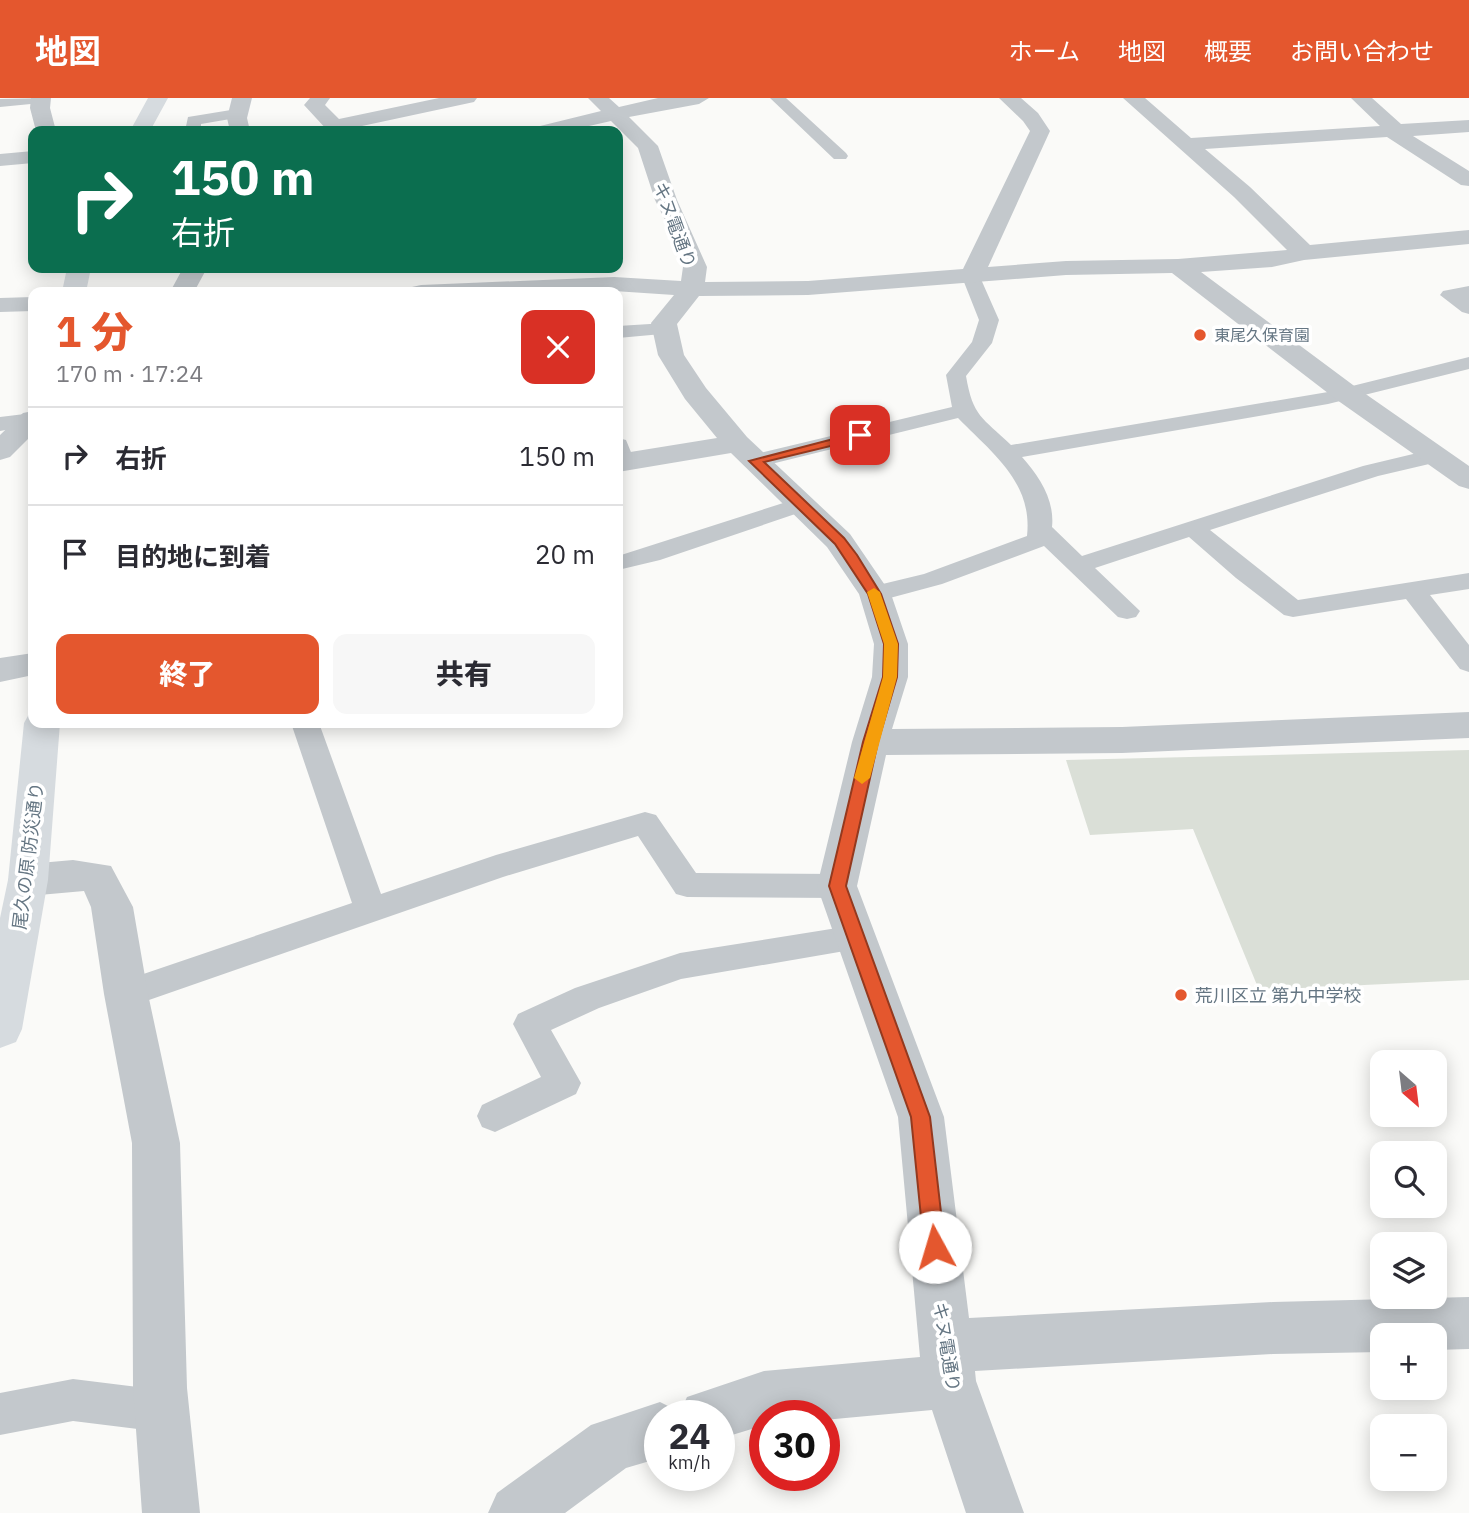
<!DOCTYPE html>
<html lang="ja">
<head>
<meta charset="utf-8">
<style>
  :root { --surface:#fff; --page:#f7f7f7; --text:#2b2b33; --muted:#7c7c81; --line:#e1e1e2; --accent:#e4572e }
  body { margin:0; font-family:"IBM Plex Sans","Noto Sans JP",sans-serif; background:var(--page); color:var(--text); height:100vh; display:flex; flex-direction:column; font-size:26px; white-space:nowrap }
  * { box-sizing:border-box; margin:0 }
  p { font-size:23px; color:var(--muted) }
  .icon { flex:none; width:38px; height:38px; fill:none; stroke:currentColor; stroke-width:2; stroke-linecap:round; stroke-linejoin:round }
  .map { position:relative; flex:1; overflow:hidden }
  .drawer { position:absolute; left:28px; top:189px; width:595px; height:441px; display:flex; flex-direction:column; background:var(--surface); border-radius:14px; box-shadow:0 4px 18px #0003 }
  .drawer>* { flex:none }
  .banner { position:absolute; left:28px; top:28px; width:595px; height:147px; border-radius:14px; box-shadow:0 4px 18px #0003; background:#0b6e4f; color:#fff; overflow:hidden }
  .needle { width:46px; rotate:152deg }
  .buttons { position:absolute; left:1370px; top:952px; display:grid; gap:14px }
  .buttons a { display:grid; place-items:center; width:77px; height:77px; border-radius:14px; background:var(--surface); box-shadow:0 4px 18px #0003; font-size:35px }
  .speed { position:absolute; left:644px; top:1302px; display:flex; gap:14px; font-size:35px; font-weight:700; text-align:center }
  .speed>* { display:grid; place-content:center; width:91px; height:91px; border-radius:50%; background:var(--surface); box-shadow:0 4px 18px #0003; line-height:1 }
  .speed small { font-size:18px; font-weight:400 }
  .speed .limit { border:10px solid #d22; background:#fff; color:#111 }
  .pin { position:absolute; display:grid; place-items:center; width:60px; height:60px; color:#fff; margin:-30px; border-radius:14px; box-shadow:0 4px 10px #0006 }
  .me { position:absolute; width:77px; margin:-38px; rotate:354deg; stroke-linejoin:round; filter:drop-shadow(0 0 5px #0008) }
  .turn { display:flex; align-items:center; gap:24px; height:147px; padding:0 28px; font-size:32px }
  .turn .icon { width:91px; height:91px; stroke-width:2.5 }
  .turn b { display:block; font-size:49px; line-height:60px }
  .round { display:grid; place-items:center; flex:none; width:74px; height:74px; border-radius:14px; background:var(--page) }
  .headline { display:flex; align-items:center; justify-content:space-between; height:119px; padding:0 28px }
  h1 { font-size:42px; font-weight:800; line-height:52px; color:var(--accent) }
  .cta { display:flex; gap:14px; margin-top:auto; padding:14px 28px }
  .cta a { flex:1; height:80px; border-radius:14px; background:var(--accent); color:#fff; font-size:28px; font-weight:800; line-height:80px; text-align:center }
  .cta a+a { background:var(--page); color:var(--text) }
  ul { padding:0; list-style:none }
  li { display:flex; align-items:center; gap:21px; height:98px; padding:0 28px; border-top:2px solid var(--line) }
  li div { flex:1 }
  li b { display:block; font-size:26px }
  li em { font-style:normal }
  header { display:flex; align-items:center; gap:42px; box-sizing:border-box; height:98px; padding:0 35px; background:var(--accent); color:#fff }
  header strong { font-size:33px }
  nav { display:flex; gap:38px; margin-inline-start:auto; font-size:24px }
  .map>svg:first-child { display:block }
  .green { fill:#dadfd7 }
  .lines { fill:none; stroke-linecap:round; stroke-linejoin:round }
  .lane { fill:#c3c8cc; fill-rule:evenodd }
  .street { fill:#c3c8cc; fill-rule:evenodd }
  .secondary { fill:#d6dbdf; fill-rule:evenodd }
  .route { fill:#e4572e; stroke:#94391e; stroke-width:2 }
  .slow { fill:#f59e0b }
  .poi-dot { fill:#e4572e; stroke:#fff; stroke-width:2.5 }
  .labels { text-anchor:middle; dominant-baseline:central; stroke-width:7; stroke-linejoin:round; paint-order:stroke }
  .far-poi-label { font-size:16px; fill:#657683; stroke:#fff; text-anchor:start }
  .street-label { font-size:18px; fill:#657683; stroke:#fff }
  .poi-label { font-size:18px; fill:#657683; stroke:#fff; text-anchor:start }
</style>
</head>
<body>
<header>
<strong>地図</strong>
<nav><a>ホーム</a><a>地図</a><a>概要</a><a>お問い合わせ</a></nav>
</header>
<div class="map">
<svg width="1469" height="1415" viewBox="0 0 1469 1415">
  <rect width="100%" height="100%" fill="#fafaf8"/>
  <!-- green -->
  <path class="green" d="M1469,652v230l-210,10 -66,-161 -103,6 -24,-75z"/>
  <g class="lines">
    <!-- lane -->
    <path class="lane" d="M48,0l-2,4 -5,1 -41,4v-8z
      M770,0h16l60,55 2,3 -2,3h-12z
      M237,11l5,2 3,3 -3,3 -41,7v7h-16l3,-14z
      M971,173l9,6 19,43 -7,23 -26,33c7,41 16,41 45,69l317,-53 141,-35v12l-141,35 -306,53c17,19 33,43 30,70l30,29 281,-90 71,-17 8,2 3,5 -3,5 -64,15 -168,54 88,70 171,-27v16l-39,6 39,50v27l-9,-3 -54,-70 -113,18 -9,-2 -48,-37 -47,-41 -94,31 45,43 -4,6 -9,2 -9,-2 -74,-71 -102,38 -67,18 -9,-2 -4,-6 4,-6 58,-14 103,-38c6,-54 -35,-83 -69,-118l-203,50 -8,-2 -3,-5 3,-5 205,-49 -6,-32 26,-33 7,-22 -17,-43z
      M1469,188v28l-7,-2 -22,-17 3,-4z
      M666,225l7,2 3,4 -3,4 -55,5v-12z
      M33,315v12l-33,6v-14z
      M618,340l8,2 9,22 -3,5h-14z
      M799,400l8,2 4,5 -4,5 -147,50 -42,10v-14z
      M291,625h28l62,171 115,-39 149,-43 11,3 40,58 141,1 11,3 5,9 -5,9 -11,3 -150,-1 -11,-3 -38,-58 -135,41 -377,131 -12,-4 -5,-10 5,-10 238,-81z
      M856,827l12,4 4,9 -4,9 -187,32 -82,29 -48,22 30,53 -5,11 -81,38 -13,-5 -5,-11 5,-11 59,-28 -28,-53 5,-10 57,-26 105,-35z
      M73,1281l89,11 15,6 6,15 -6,15 -15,6 -89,-11 -73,14v-42z"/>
    <!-- street -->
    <path class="street" d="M31,0h20l-1,10 6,23h-20l-6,-23z
      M232,0h20l-5,20 3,13h-20l-3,-13z
      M310,0h20l-5,7 14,14 100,-21h38l-3,4 -126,27 1,2h-21l-24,-26z
      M588,0h21l10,9 39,-9h51l-10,6 -70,13 29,29 19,54 30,67 -2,15 103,-1 155,-12 67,-138 -7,-10 -24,-23h22l17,15 12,18 -62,136 78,-6 112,-2 109,-9 -53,-53 -111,-99h22l46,40 189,-12 -29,-28h21l29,26 68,-4v12l-56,4 56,35v15l-8,-1 -74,-48 -182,12 45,38 60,58 159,-15v14l-165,16 -32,7 -71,5 156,116 112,78v23l-10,-3 -122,-86 -165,-127 -106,2 -258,20 -109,1 -22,28 7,31 22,33 41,49 103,97 41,60 17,50v33l-16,52 230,-2 347,-15v26l-347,15 -236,2 -29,131 87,231 25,201 304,-16 196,-5v52l-34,1v-15h-53v17l-109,2 -298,17 1,10 48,132h-58l-34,-103 -108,10v-4h-59v9l-46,14v-23h-59v42l-34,10 -61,45h-77l9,-20 94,-68 69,-23 20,10 7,-15 77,-26 156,-14 -22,-240 -81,-231 35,-144 20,-65 2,-33 -15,-50 -32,-47 -96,-94 -113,19v-18l99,-16 -32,-39 -27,-44 -7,-32 23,-28 -60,-4 -205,1 3,-5 9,-2 193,-8 67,4 2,-14 -11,-33 -17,-34 -17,-52 -27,-27 -44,10h-34l3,-4 65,-16z
      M33,53v12l-33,3v-12z
      M183,170h24l-13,24h-24z
      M33,199v14l-33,1v-14z
      M33,313v23l-23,23 -10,3v-25l23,-22z
      M33,555v22l-33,7v-24z
      M73,762l38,6 22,41 15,87 32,149 7,245 13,125h-58l-9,-125 -1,-245 -28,-149 -13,-87 -7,-16 -56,5 -14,-5 -6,-11 6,-11 14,-5z"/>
    <!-- secondary -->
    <path class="secondary" d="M148,0h20l-18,33h-20z
      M67,170h24l-5,24h-24z
      M33,615v10h27l-12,157 -26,149 -6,13 -16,6v-130l8,-38 16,-157 5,-9z"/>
  </g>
  <!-- route -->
  <path class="route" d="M860,334l5,3 -1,3 -100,24 80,76 13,17 24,39 17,50 -1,33 -19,65 -32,144 84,231 15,130 -3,7 -7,3 -8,-3 -3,-7 -13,-130 -82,-231 34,-144 20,-65 1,-33 -16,-50 -33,-50 -86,-83z"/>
  <!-- slow -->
  <path class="slow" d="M874,490l6,4 18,52 -1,33 -27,101 -8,6 -8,-6 29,-101 1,-33 -17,-52z"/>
  <!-- markers -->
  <g class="poi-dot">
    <circle cx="1200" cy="237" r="7"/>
    <circle cx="1181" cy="897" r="7"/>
  </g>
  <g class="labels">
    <!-- far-poi labels -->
    <g class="far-poi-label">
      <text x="1214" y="237">東尾久保育園</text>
    </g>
    <!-- street labels -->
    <g class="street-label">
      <text transform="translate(675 127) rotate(70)">キヌ電通り</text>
      <text transform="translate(28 758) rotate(-83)">尾久の原 防災通り</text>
      <text transform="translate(947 1249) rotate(81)">キヌ電通り</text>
    </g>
    <!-- poi labels -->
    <g class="poi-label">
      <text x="1195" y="897">荒川区立 第九中学校</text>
    </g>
  </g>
</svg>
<div class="buttons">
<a><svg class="needle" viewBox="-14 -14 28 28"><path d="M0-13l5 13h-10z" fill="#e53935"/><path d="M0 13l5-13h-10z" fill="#7c7c81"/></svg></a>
<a><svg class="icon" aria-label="search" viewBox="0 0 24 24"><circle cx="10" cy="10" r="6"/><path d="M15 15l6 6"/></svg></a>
<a><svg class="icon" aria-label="layers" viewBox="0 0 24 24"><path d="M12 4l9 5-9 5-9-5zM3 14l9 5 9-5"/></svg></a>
<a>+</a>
<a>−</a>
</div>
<div class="speed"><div>24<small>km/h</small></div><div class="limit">30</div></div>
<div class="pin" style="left:860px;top:337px;background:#d93025"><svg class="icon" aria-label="arrive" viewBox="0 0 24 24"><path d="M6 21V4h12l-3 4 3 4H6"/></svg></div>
<svg class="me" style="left:935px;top:1149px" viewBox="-20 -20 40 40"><circle r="19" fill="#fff"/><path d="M0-13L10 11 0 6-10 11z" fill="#e4572e"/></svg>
<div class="banner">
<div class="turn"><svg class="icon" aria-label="right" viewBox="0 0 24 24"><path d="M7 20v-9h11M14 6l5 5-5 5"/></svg><div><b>150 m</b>右折</div></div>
</div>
<section class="drawer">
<div class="headline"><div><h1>1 分</h1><p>170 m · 17:24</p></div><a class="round" style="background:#d93025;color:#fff"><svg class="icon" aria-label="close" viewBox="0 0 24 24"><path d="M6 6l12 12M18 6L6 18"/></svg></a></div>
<ul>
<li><svg class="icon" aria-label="right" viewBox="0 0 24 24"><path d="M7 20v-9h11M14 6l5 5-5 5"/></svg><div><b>右折</b></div><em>150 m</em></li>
<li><svg class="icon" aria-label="arrive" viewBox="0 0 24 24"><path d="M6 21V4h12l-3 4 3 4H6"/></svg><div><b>目的地に到着</b></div><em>20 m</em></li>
</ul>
<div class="cta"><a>終了</a><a>共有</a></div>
</section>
</div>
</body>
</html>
